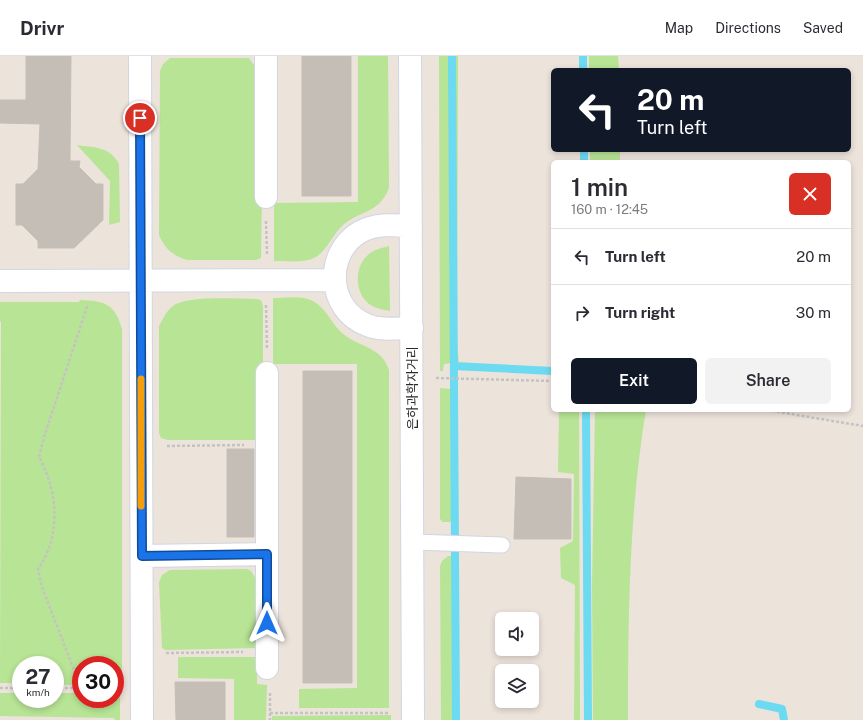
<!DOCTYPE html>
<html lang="en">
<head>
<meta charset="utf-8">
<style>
  :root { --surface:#fff; --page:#f2f2f3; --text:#2b2b33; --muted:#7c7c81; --line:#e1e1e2; --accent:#111827 }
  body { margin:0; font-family:"Public Sans","Noto Sans KR",sans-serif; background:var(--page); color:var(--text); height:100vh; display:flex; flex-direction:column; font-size:15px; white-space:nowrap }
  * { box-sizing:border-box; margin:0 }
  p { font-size:13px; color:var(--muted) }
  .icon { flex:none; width:22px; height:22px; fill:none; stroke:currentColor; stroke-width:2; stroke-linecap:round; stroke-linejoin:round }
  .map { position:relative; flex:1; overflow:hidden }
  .side { position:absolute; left:551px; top:104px; width:300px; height:252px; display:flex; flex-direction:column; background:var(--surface); border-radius:6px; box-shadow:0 2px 6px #0003 }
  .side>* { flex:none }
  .banner { position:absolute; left:551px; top:12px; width:300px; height:84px; border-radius:6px; box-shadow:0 2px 6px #0003; background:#111827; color:#fff; overflow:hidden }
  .buttons { position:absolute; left:495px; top:556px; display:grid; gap:8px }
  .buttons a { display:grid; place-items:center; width:44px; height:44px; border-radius:6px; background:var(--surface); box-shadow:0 2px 6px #0003; font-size:20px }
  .speed { position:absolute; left:12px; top:600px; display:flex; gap:8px; font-size:20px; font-weight:700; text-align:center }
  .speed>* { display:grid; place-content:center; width:52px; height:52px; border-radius:50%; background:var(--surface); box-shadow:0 2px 6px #0003; line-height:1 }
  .speed small { font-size:10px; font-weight:400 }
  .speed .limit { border:6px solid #d22; background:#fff; color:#111 }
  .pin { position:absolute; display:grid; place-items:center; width:34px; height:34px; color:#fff; margin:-17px; border:2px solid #fff; border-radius:50%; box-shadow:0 1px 4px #0007 }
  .me { position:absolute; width:44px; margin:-22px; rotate:0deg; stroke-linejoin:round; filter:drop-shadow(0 0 3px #0008) }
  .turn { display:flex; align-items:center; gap:14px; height:84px; padding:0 20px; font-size:18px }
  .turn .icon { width:52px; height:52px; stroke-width:2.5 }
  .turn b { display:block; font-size:28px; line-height:34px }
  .round { display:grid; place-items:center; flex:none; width:42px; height:42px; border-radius:6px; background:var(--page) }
  .overview { display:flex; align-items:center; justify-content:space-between; height:68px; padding:0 20px }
  h1 { font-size:24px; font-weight:600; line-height:30px }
  .action { display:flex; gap:8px; margin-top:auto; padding:8px 20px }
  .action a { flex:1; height:46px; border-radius:6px; background:var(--accent); color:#fff; font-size:16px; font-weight:600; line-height:46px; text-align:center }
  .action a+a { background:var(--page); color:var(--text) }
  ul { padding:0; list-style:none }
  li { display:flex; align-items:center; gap:12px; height:56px; padding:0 20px; border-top:1px solid var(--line) }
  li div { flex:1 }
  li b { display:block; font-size:15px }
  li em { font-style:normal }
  header { display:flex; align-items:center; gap:24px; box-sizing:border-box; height:56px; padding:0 20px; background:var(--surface); border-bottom:1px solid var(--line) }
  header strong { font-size:19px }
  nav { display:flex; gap:22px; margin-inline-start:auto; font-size:14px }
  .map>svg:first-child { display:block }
  .green { fill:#b8e496 }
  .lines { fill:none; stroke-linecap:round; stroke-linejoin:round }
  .stream { stroke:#6cdaf1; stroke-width:8 }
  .building { fill:#c4beb7; stroke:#c7bfb5 }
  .lane-casing { stroke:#d0d6e3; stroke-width:17 }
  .street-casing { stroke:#d0d6e3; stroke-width:24 }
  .path { stroke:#c3c3c3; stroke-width:2.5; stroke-dasharray:3 2; stroke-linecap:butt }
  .lane { stroke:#fff; stroke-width:15 }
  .street { stroke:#fff; stroke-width:22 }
  .route-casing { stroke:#114b97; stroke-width:10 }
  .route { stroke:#1a73e8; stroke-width:7 }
  .slow { stroke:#f59e0b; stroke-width:7 }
  .labels { text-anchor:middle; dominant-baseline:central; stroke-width:3; stroke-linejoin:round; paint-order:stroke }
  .street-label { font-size:13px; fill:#2a2a2a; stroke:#fff }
</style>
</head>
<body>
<header>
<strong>Drivr</strong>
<nav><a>Map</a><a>Directions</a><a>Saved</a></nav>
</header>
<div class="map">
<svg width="863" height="664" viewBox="0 0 863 664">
  <rect width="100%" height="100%" fill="#ece3db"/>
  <!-- green -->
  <path class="green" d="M358,0h30l1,132c-11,28 -31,21 -49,40 -9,10 -14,24 -26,30 -11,5 -28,3 -40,3v-58l84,-1z
    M439,0h10l2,307 -7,1 -1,7h-3z
    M454,0h4l-1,289 2,17 -4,-1 -1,-15z
    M589,0h29l1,14h-30z
    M170,2h79l5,7 2,6 6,124 -1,63 -5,2h-69c-15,-5 -22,-11 -28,-25l1,-164 3,-7z
    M77,89c18,3 32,1 42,19l1,58 -11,3 1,-44z
    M590,94h30v12h-30z
    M389,190l1,65c-7,-1 -15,-3 -21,-7 -15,-12 -15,-38 0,-50 6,-5 13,-6 20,-8z
    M273,242c12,0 29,-3 40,3 13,7 17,20 27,30 17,17 41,14 49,39v338h-90v-19l58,-1v-324h-84z
    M256,243l5,1 2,6v69l-7,1v64h-88l-7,-2 -2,-5v-107c4,-7 7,-15 14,-20 15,-11 63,-7 83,-7z
    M80,244c24,1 35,3 42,29v357h-7v-21h-34v21l-26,-2v-19h-34v18h-21l1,-361 -1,-1v-19h79z
    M440,332l11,1v133h-8l-3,-3z
    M559,354h20l1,310h-6l1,-135 -14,-7 -1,-30 13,-7 1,-67 -16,-2z
    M595,354h51c-17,102 -18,207 -18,310h-35l-1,-135z
    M448,500h5l1,164h-13l-1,-154 2,-5z
    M247,513l4,2 6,10 1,67 -93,2 -3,-2 -3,-66 3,-7 8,-5z
    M178,601h79v27l10,1 -1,35h-32v-41l-56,-1z
    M0,637h21v6h34v-6h26v6h34v-6l5,1v26h-5l-1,-2 -114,-2z
    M391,659v5h-119v-4z"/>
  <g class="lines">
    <!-- stream -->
    <path class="stream" d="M452,0l4,664
      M583,0v14
      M584,94v12
      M454,310l99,5
      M586,354l2,310
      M759,648l23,5 2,11"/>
  </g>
  <!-- building -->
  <path class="building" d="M26,0h45l-1,105h10l-1,6 17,17h7v36l-29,28h-36v-7l-16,-16h-6v-41h7l15,-15 2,-45 -40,-1v-23h26z
    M302,0h49v140h-49z
    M303,315h49v312h-49z
    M227,393h27v88h-27z
    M516,421l55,2v60h-57z
    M175,626h50v38h-49z"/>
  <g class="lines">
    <defs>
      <path id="lane" d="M413,486l89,3"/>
      <path id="street" d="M140,0l2,664
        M266,0v141
        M410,0l3,664
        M411,170c-17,-1 -35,-3 -51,6 -36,21 -33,78 7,93 14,6 30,3 45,3
        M0,225l334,-1
        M267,317v295
        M142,500l125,-2"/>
    </defs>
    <!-- lane casing -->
    <use href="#lane" class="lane-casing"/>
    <!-- street casing -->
    <use href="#street" class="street-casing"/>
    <!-- path -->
    <path class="path" d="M266,165l1,35
      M266,249l1,45
      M436,322l117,3
      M767,354l96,16
      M167,390l77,-1
      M166,597l77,-1
      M0,632h21
      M55,632h25
      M81,632l-39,-101 -4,-18c3,-5 7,-10 9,-16 13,-30 8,-68 -8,-96l5,-20 44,-133
      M270,637v27
      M270,657h118"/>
    <!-- lane -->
    <use href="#lane" class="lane"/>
    <!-- street -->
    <use href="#street" class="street"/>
  </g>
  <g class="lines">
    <defs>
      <path id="route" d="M140,62l2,438 125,-2v69"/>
    </defs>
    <!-- route casing -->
    <use href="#route" class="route-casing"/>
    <!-- route -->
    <use href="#route" class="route"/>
    <!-- slow -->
    <path class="slow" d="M141,323v127"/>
  </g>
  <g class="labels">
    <!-- street labels -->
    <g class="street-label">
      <text transform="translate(412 332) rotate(-90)">은하과학자거리</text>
    </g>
  </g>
</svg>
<div class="buttons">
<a><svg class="icon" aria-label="sound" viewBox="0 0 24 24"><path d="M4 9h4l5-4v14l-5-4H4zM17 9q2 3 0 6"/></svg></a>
<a><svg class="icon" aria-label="layers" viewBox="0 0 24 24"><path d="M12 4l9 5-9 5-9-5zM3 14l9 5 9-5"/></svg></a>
</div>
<div class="speed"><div>27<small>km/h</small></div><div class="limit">30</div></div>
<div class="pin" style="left:140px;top:62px;background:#d93025"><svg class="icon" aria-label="arrive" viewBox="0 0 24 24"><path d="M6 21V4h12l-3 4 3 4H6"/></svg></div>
<svg class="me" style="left:267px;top:567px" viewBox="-20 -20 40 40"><path d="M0-17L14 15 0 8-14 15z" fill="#1a73e8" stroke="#fff" stroke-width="4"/></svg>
<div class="banner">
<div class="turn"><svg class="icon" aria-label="left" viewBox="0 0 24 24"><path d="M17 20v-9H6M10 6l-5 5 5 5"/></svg><div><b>20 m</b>Turn left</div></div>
</div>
<section class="side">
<div class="overview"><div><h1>1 min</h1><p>160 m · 12:45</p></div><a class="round" style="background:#d93025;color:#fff"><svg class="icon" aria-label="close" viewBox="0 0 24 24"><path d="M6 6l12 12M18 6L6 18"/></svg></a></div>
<ul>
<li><svg class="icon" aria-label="left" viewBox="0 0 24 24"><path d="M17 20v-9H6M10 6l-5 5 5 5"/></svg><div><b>Turn left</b></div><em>20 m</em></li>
<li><svg class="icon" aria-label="right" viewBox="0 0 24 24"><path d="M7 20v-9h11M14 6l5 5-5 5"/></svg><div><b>Turn right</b></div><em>30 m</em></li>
</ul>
<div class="action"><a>Exit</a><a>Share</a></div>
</section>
</div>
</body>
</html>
